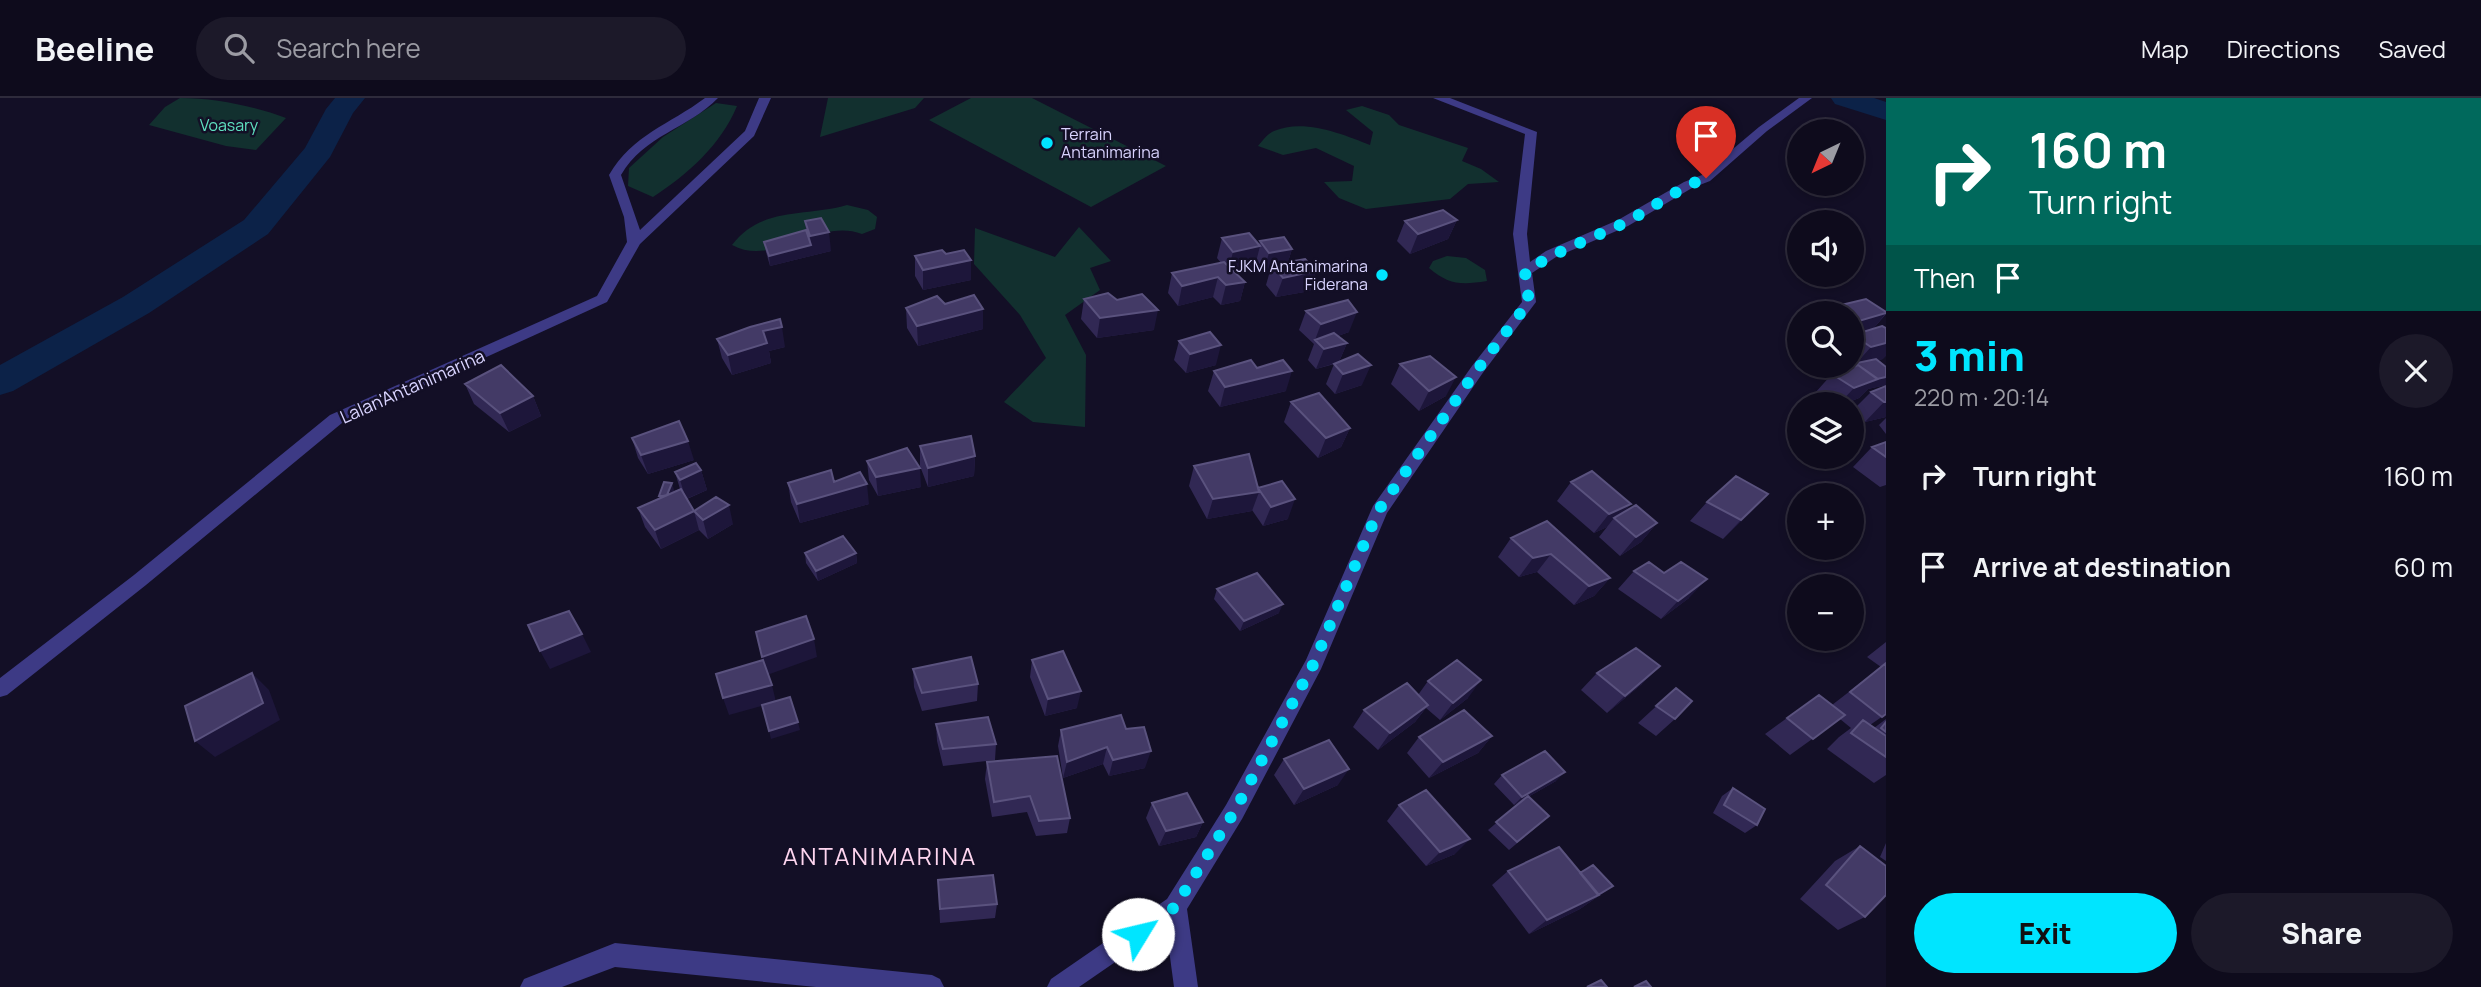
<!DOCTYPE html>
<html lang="en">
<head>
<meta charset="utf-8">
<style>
  :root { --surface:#0e0b1c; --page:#1c1929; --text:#f1f3f6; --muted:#9b9ba3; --line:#2e2b3b; --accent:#00e5ff }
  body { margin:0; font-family:Manrope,sans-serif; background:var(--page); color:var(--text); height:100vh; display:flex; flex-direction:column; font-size:26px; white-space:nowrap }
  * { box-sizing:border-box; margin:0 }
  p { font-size:23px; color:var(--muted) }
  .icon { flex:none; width:38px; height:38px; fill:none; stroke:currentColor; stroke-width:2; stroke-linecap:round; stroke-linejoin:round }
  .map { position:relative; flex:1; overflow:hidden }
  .drawer { display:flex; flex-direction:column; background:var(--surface); width:595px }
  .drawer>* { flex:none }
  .banner { background:#00695c; color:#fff; overflow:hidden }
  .needle { width:46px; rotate:223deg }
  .tools { position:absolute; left:1787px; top:21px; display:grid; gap:14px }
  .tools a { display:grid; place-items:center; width:77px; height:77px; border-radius:50%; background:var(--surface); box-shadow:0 4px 10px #0003,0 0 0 2px var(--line); font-size:35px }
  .pin { position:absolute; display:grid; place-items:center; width:60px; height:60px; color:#fff; margin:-72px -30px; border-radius:50% 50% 50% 0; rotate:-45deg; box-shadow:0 0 7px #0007 }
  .pin .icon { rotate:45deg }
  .me { position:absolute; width:77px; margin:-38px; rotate:54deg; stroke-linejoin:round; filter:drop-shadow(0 0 5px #0008) }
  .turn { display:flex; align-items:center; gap:24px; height:147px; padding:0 28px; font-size:32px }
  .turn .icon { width:91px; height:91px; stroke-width:2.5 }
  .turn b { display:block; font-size:49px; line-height:60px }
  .then { display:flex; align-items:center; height:66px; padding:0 28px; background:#0003; gap:14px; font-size:26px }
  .round { display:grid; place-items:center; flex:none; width:74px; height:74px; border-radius:37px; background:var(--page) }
  .overview { display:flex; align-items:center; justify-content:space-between; height:119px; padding:0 28px }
  h1 { font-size:42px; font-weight:800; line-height:52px; color:var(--accent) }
  .action { display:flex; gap:14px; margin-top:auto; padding:14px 28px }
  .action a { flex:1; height:80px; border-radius:42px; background:var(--accent); color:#111; font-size:28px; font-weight:800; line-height:80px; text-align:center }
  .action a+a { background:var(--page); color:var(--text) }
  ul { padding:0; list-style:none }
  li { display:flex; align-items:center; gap:21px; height:91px; padding:0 28px }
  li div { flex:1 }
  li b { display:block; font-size:26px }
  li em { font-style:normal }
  header { display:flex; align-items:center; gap:42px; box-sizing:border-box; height:98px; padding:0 35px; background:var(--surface); border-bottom:2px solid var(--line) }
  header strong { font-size:33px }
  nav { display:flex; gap:38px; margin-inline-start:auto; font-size:24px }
  .search { width:490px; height:63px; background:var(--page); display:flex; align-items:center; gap:18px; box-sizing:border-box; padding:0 24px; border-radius:38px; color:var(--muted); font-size:26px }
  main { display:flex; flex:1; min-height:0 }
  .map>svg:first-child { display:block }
  .green { fill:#12302f }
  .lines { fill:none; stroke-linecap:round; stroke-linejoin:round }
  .canal { fill:#0c2248; fill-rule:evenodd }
  .street { fill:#3d3a85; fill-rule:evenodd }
  .wall { fill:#312854 }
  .shaded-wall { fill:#1d163a }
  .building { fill:#433a66; stroke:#5a527e; stroke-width:2 }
  .route { stroke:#00e5ff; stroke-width:12; stroke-dasharray:0 21.6 }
  .poi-dot { fill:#00e5ff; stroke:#130f26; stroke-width:2.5 }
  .labels { text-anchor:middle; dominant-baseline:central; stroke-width:5; stroke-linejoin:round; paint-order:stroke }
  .far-park-label { font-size:16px; fill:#5fe0c0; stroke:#130f26 }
  .far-poi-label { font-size:16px; fill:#d9d4ff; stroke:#130f26; text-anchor:start }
  .street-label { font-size:18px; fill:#d9d4ff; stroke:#130f26 }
  .near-quarter-label { font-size:24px; letter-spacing:2px; fill:#ffd6f0; stroke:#130f26 }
</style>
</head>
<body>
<header>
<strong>Beeline</strong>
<div class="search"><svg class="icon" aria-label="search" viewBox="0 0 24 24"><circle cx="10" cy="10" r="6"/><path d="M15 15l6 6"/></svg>Search here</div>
<nav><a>Map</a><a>Directions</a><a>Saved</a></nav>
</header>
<main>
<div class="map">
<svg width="1886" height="889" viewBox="0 0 1886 889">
  <rect width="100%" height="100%" fill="#130f26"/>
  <!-- green -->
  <path class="green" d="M180,0c35,0 73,8 106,20l-30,32 -30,-4 -77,-21 16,-18z
    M828,0h96l-9,10 -95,29z
    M971,0h61l134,68 -75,41 -162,-87z
    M716,5l21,3c-16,39 -50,69 -84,91l-25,-11 1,-18 34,-31z
    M1362,8l27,9 10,10 69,23 -6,13 19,8 18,13 -31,2 -18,15 -84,10 -27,-11 -15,-16 28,-1 2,-15 -38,-18 -33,7 -25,-9c4,-5 10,-13 16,-15 29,-13 69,3 96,14l3,-13 -27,-22z
    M847,107l21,5 9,7 -2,12 -13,5c-44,-17 -88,34 -130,11 29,-39 75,-28 115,-40z
    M1079,129l32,34 -21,7 10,22 -35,25 21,40 -1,72 -52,-5 -29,-20 42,-44 -26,-43 -46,-51 1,-36 80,29z
    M1447,158l19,2 19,12 2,11c-26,4 -38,4 -58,-13l4,-7z"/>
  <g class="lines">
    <!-- canal -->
    <path class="canal" d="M335,0h30l-12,15 -23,44 -62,77 -119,79 -136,78 -13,4v-30l123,-68 121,-77 61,-72 21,-39z
      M1831,0h43l12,4v18l-51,-16z"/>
    <!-- street -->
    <path class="street" d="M705,0h13c-30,31 -74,37 -97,77l19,55 105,-99 14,-33h12l-17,38 -114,108 -33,58 -265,121 -196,162 -139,110 -7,2v-19l134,-103 196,-160 267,-119 30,-54 -3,-25 -15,-42c24,-41 60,-50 96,-77z
      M1433,0h17l87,34 -10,102 3,28 16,-11 72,-31 66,-38 18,-7 57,-48 40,-29h13l-45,33 -57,50 -18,7 -64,38 -72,31 -24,16 4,29 -54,72 -95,139 -66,156 -79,150 -55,90 11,78h-24l-8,-60 -87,60h-32l4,-8 116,-80 59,-94 80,-145 67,-154 99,-140 50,-64 -9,-68 12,-100z
      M615,845l317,32 8,4 4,8h-128l-201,-20 -53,20h-42l4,-8z"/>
  </g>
  <!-- wall -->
  <path class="wall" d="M1457,122l-9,19 -38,15 -13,-13 8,-20z
    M805,123l26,30 -61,15 -4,-14 -2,-10 42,-12z
    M1222,140l37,7 1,-4 32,8 -4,13 28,9 -6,20 -34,6 -10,-12 4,-14 -7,2 -7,-10 -1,3 -22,4 12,12 -5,19 -19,4 -8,-8 -35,9 -10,-13 4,-20 49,-10 -4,-5z
    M946,156l25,6v20l-48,10 -8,-14v-20z
    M1084,201l70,31 -57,8 -16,-19z
    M945,206l38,25 -65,17 -11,-18 -1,-20z
    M1837,208l49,8 -13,15 10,30 -5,1 8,17v8l-18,4 -9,9 -15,6h-13l-16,-11 17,-19 14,-5 3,-3h3v-53h-20z
    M1306,213l43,21 -11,4 9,7 -8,19 23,23 -27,9 -9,-10 8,-20 4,-1 -22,6 -8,-9 6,-16 -15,-14z
    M717,241l68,8 -16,4 2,12 -39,12 -10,-17z
    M1179,243l37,24 -30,8 -12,-13z
    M1400,266l46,32 -27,15 -28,-27z
    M1257,270l29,23 -66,16 -12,-16 6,-20z
    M465,286l68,12 8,20 -32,16 -35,-28z
    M1886,288v31l-21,5 -13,-11 19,-19z
    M1291,304l59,26 -9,19 -23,11 -34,-36z
    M1886,320v16l-7,-9z
    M632,340l62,22 -46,14 -10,-16z
    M1886,344v43l-6,2 -27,-20 19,-20z
    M920,348l55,10 -1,20 -46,11 -8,-21z
    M867,363l54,26 -43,9 -9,-16z
    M1194,368l64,22 30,31 -25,7 -11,-16v1l-45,8 -18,-33z
    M701,372l6,20 -20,9 7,12 39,13 -25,15 -9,-9 -38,19 -16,-22 -7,-19 21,-10v-2l21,-7 -5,-17z
    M834,384l35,22 -69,19 -9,-21 -3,-19z
    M1571,384l54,29 32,12 -16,19 -21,14 -21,-19 8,-10 -13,6 -37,-32z
    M1768,396l-45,45 -33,-18 17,-19z
    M1511,440l99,40 -16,18 -20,9 -37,-33 -18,5 -21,-20z
    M805,455h51l1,10 -39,18 -12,-18z
    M1634,473l55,27 -28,21 -43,-30z
    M1217,491l62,24 -39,18 -26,-32z
    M1886,544v72l-16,11 4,3 12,-9v56l-12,8 -47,-34 12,-12 12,-9 -11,-9 -50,36 -25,-21 22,-16 45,-13 49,-38 -14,-10z
    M1032,562l45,48 -32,8 -15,-39z
    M913,571l65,15 -1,17 -55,10 -8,-24z
    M1597,575l45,11 -35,29 -26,-23z
    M1428,583l40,17 -28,22 -14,-12 -11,14 -37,28 -25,-23 11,-17 54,-15z
    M1676,590l-1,31 -19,17 -18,-13z
    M936,626l60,20 -1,16 -52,6 -6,-25z
    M1126,631l19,39 -36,8 -6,-12 -40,14 -5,-32 3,-16z
    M1492,638l-14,17 -49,25 -22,-25 12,-16z
    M1284,661l54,26 -44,20 -20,-30z
    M987,664l83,56 -3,15 -31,3 -9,-24 -35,5 -7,-38z
    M1502,677l54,6 -28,16 12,27 -31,26 -21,-20 38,-32 -12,7 -20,-21z
    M1733,690l24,37 -12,8 -32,-20 9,-17z
    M1152,705l51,19 -7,15 -37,9 -13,-28z
    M1399,707l56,49 -29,12 -39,-45z
    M1886,745v18l-6,-4z
    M1860,748l5,71 -27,13 -38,-31 35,-38z
    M1508,773l72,2 33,13 -33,23 -51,25 -37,-49z
    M938,782l59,24 -2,14 -55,5z"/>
  <!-- shaded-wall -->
  <path class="shaded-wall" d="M1457,122l-9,19 -38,15 8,-20z
    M829,134l2,19 -61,15 -1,-10 42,-11 -1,-9z
    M1260,148l-5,20 -27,5 5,-19z
    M1292,151l-6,19 -14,-3 -2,6 -7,2 6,-20z
    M971,162v20l-48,10v-20z
    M1316,173l-6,20 -34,6 7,-19z
    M1218,179l-5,20 -35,9 4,-20z
    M1245,184l-5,19 -19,4 5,-20z
    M983,211v20l-65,17 -1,-20z
    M1158,212l-4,20 -57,8 3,-20z
    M1357,214l-8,20 -31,11 -3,-3 6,-16z
    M1886,215l-16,20 -17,2 -1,1v-7l7,-8z
    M782,229l3,20 -16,4 2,12 -39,12 -4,-20 35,-24z
    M1347,245l-8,19 -23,7 8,-20z
    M1886,245v13l-3,3 -30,8 18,-20z
    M1221,247l-5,20 -30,8 4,-19z
    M1371,267l-9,20 -27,9 8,-20z
    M1292,273l-6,20 -66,16 5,-20z
    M1456,279l-10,19 -27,15 10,-20z
    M1886,279v8l-18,4 -9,9 -15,6h-5l15,-16 15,-8z
    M533,298l8,20 -32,16 -9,-19z
    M1884,304h2v15l-21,5z
    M1350,330l-9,19 -23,11 8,-20z
    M688,343l6,19 -46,14 -7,-19z
    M975,358l-1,20 -46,11v-19z
    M920,370l1,19 -43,9 -2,-19z
    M701,372l6,20 -21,9 -6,-19z
    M672,385l3,10 -9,3z
    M867,386l2,20 -69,19 -3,-19z
    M1259,394l-7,19 -45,8 6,-20z
    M1768,396l-18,19 -27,26 18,-19z
    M1295,401l-7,20 -25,7 8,-19z
    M1631,406l-13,17 -4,-3 -7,9 -13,6 15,-19z
    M729,407l4,19 -25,15 -5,-19z
    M694,413l5,19 -38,19 -6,-19z
    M1657,425l-16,19 -21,14 16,-19z
    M856,455l1,10 -39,18 -2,-10z
    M1551,456l-14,18 -18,5 14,-19z
    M1610,480l-16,18 -20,9 15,-19z
    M1707,481l-18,19 -28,21 17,-18z
    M1283,506l-4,9 -39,18 4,-10z
    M582,536l9,18 -41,17 -10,-18z
    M814,541l3,18 -50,18 -5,-18z
    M1660,568l-18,18 -35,29 18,-17z
    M252,575l17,17 11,30 -65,37 -20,-16z
    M1481,582l-13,18 -28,22 13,-17z
    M772,587l4,17 -47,13 -6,-17z
    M1081,593l-4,17 -32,8 3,-17z
    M1428,607l-13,17 -37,28 12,-17z
    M798,624l2,8 -29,9 -2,-8z
    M1492,638l-14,17 -49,25 14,-16z
    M1107,649l-4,17 -40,14 4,-16z
    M1151,653l-6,17 -36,8 4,-16z
    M1349,671l-11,16 -44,20 10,-16z
    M1565,674l-9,9 -42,24 8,-8z
    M1203,724l-7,15 -37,9 7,-15z
    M1470,741l-15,15 -29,12 14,-14z
    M1613,788l-33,23 -51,25 18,-14z"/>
  <!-- building -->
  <path class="building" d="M1443,112l14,10 -39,14 -13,-13z
    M821,120l8,14 -19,4 -5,-15z
    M806,132l5,15 -42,11 -5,-14z
    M1249,135l11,13 -27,6 -11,-14z
    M1284,139l8,12 -23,4 -9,-12z
    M942,152l4,4 18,-4 7,10 -48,10 -8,-14z
    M1305,161l11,12 -33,7 -11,-13z
    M1224,164l21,20 -19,3 -8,-8 -36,9 -10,-13z
    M1108,195l9,7 25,-6 16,16 -58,8 -16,-19z
    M974,197l9,14 -66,17 -11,-18 31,-12 8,8z
    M1866,201l20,13v1l-27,8 -7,-5v-3h-5l-10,-7z
    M1348,202l9,12 -36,12 -15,-13z
    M780,221l2,8 -19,4 4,12 -39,12 -11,-16 33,-12z
    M1882,228l4,2v15l-15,4 -18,-12z
    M1210,234l11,13 -31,9 -11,-13z
    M1334,235l13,10 -23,6 -9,-9z
    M1358,256l13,11 -28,9 -9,-10z
    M1430,258l26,21 -27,14 -29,-27z
    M1876,261l10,8v10l-9,2 -19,-14 -5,2 -1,-1v-2z
    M1251,262l6,8 26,-8 9,11 -67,16 -11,-16z
    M501,267l32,31 -33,17 -35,-29z
    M1858,267l20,14 -24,9 -22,-14z
    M1886,288v16h-2l-13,-10z
    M1319,295l31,35 -24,10 -35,-36z
    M679,323l9,20 -47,14 -9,-17z
    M971,338l4,20 -47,12 -8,-22z
    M1886,344v15l-14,-10z
    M907,350l13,20 -44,9 -9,-16z
    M1249,356l9,34 24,-7 13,18 -24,8 -13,-19 1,4 -46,7 -19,-33z
    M696,365l5,7 -21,10 -5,-8z
    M831,372l3,12 26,-10 7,12 -70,20 -9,-21z
    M1592,373l39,33 -22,10 -38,-32z
    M1736,378l32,18 -27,26 -34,-18z
    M664,384l8,1 -5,12 -4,1h-4z
    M681,391l13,22 22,-14 13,8 -26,15 -9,-9 -39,19 -17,-22z
    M1636,407l21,18 -21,14 -22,-19z
    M1547,423l63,57 -21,8 -38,-32 -18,4 -22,-20z
    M843,438l13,17 -40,18 -11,-18z
    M1649,464l15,11 17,-11 26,17 -29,22 -44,-30z
    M1257,475l26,31 -39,17 -27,-32z
    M569,513l13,23 -42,17 -12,-26z
    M806,518l8,23 -52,18 -6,-25z
    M1636,550l24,18 -35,30 -28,-23z
    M1063,553l18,40 -33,8 -16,-39z
    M971,559l7,27 -56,9 -9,-24z
    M763,562l9,25 -49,13 -7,-24z
    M1457,562l24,20 -28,23 -25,-22z
    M1886,565v51l-4,3 -32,-25z
    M252,575l11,30 -68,38 -10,-35z
    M1407,585l21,22 -38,28 -26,-23z
    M1676,590l16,13 -17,18 -19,-13z
    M1819,597l26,20 -32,24 -26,-21z
    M790,599l8,25 -29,9 -7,-26z
    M1464,612l28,26 -49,26 -24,-25z
    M1121,617l5,14 18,-2 7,24 -38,9 -6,-13 -40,15 -6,-32z
    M988,619l8,27 -53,5 -7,-25z
    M1863,622l23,16v21l-35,-24z
    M1886,624v10l-5,-4z
    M1329,642l20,29 -45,20 -20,-30z
    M1545,653l20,21 -43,25 -20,-22z
    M1057,658l13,62 -31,3 -9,-25 -36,6 -7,-40z
    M1733,690l32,21 -8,16 -33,-20z
    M1426,692l44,49 -30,13 -41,-47z
    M1187,695l16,29 -37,9 -14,-28z
    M1528,698l21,20 -32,26 -21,-20z
    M1860,748l26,20v29l-21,22 -39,-32z
    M1559,749l40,48 -52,25 -39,-49z
    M1593,767l20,21 -15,9 -18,-22z
    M993,777l4,29 -57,5 -2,-29z
    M1601,882l6,7h-20z
    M1646,883l5,6h-17z"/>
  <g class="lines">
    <!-- route -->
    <path class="route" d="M1138,836l37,-27 59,-95 80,-149 64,-152 99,-141 52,-68 -4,-30c32,-22 67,-33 101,-50 27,-14 52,-34 80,-44"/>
  </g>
  <!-- markers -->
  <g class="poi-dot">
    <circle cx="1047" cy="45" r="7"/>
    <circle cx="1382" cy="177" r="7"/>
  </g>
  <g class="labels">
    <!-- far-park labels -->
    <g class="far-park-label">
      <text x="229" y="27">Voasary</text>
    </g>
    <!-- far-poi labels -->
    <g class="far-poi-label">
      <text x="1061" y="36">Terrain<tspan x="1061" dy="18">Antanimarina</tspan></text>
      <text x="1368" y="168" text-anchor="end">FJKM Antanimarina<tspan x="1368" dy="18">Fiderana</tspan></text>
    </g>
    <!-- street labels -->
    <g class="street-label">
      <text transform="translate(412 288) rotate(-24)">Lalan'Antanimarina</text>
    </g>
    <!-- near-quarter labels -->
    <g class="near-quarter-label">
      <text x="880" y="757">ANTANIMARINA</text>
    </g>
  </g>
</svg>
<div class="tools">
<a><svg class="needle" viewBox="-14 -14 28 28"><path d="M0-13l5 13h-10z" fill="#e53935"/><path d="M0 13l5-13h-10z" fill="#9b9ba3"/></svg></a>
<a><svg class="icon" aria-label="sound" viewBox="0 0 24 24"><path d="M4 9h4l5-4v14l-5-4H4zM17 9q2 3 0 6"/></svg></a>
<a><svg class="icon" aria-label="search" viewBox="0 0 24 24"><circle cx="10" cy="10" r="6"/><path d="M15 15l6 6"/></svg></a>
<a><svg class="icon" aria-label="layers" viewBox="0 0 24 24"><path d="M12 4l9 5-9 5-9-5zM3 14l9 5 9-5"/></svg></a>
<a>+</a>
<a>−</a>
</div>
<div class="pin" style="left:1706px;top:80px;background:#d93025"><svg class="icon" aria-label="arrive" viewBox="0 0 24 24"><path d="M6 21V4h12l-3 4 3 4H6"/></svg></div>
<svg class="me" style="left:1138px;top:836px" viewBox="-20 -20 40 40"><circle r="19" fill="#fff"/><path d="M0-13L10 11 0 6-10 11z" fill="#00e5ff"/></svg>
</div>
<section class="drawer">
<div class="banner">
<div class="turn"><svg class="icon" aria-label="right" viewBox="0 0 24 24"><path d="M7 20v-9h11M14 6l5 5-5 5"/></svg><div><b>160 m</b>Turn right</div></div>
<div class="then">Then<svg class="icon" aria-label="arrive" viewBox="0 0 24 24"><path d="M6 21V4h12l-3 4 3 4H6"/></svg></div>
</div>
<div class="overview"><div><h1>3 min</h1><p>220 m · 20:14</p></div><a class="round"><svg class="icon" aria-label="close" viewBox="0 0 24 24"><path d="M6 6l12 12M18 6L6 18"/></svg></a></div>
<ul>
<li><svg class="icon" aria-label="right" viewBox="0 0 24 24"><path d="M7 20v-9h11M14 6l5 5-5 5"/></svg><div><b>Turn right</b></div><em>160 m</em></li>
<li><svg class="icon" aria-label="arrive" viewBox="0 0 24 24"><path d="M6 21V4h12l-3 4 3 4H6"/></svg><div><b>Arrive at destination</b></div><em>60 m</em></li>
</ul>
<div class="action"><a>Exit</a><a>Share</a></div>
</section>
</main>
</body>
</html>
